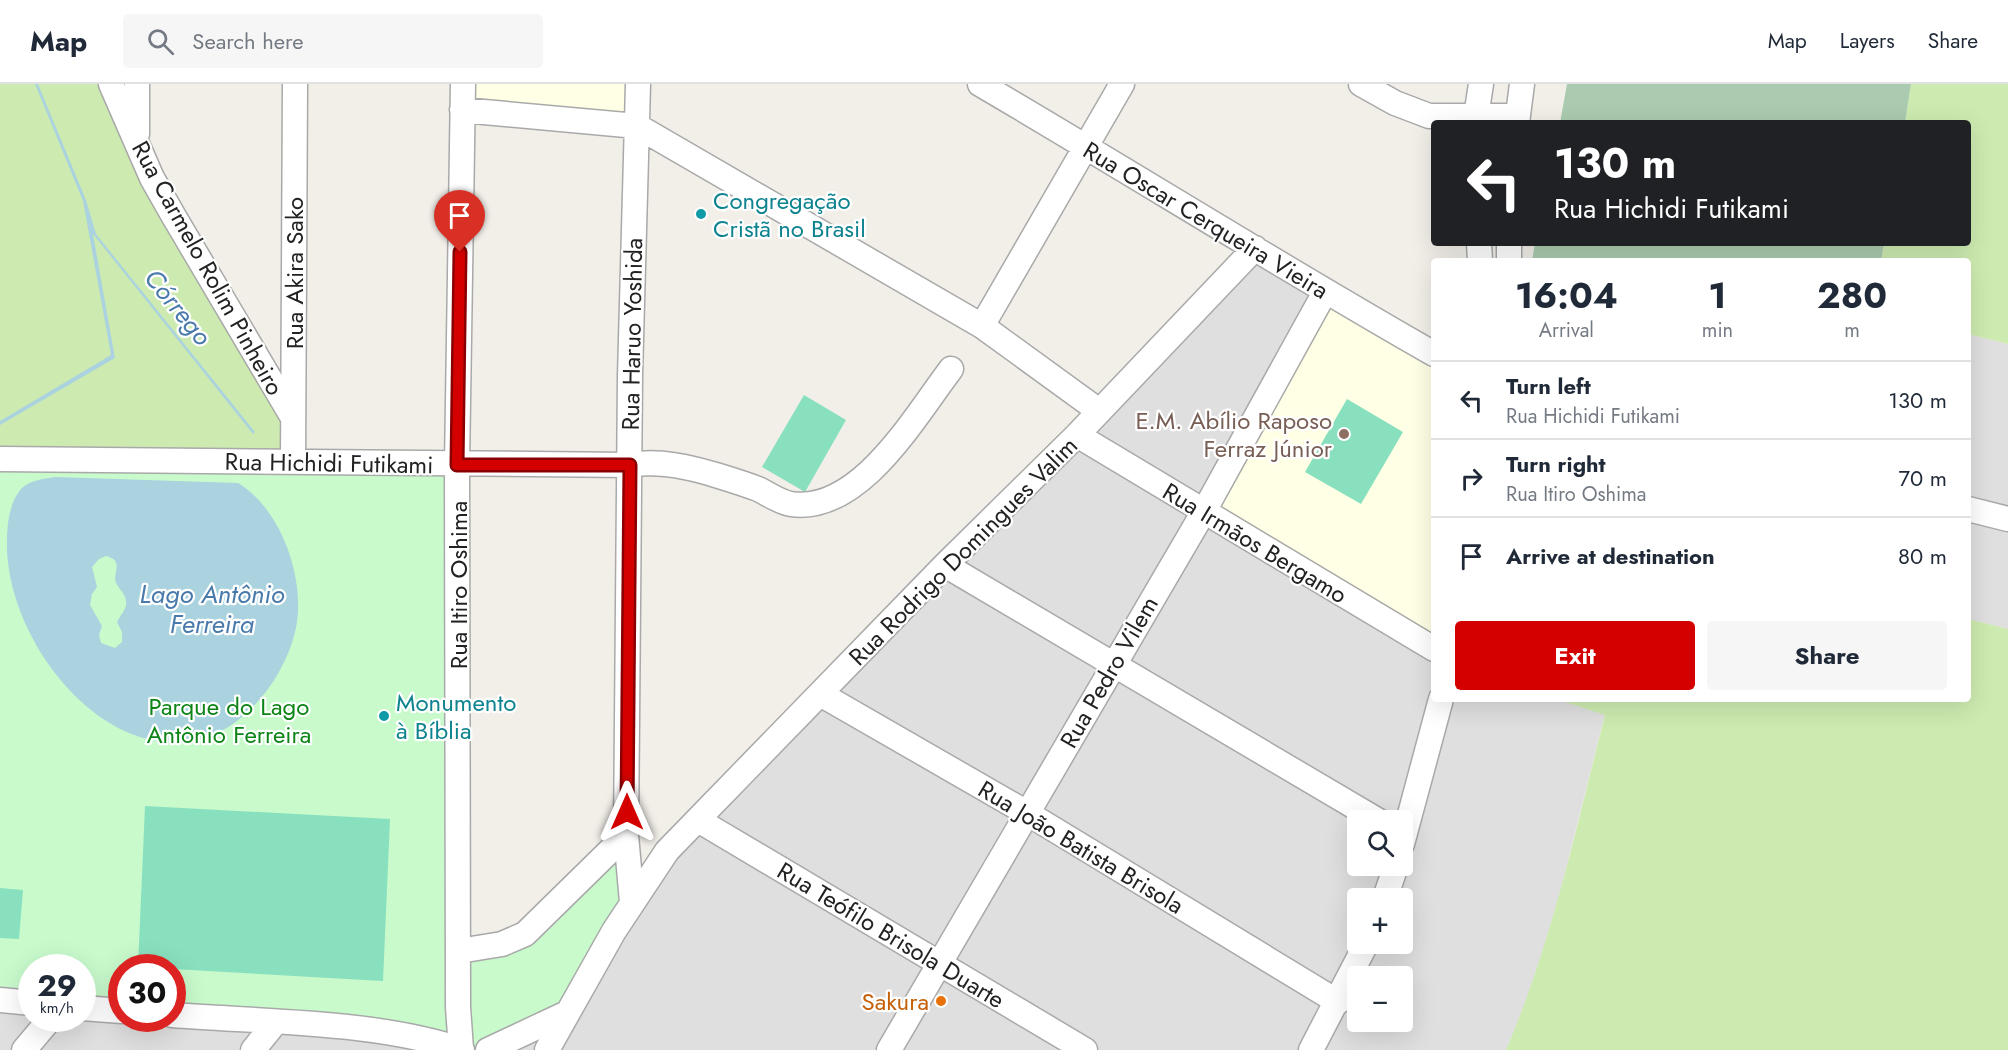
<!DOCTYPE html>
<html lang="en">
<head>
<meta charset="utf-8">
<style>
  :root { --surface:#fff; --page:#f6f6f7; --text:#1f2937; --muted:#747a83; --line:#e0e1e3; --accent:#d40000 }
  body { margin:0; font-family:Jost,sans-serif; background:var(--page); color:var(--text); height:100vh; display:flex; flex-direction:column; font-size:22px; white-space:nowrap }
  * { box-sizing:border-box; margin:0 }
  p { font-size:20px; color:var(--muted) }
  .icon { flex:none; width:33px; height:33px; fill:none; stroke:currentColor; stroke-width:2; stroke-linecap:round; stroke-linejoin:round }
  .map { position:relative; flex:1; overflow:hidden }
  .details { position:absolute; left:1431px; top:174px; width:540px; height:444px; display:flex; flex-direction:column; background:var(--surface); border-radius:6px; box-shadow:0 6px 24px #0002 }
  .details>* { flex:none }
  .top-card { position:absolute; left:1431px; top:36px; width:540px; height:126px; border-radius:6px; box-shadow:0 6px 24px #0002; background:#202124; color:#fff; overflow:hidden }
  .buttons { position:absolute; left:1347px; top:726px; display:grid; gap:12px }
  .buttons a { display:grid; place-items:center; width:66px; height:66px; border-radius:6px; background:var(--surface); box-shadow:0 6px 24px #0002; font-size:30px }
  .speed { position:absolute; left:18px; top:870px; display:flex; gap:12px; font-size:30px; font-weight:700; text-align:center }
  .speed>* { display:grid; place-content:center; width:78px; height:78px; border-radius:50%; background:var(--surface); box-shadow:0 6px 24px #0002; line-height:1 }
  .speed small { font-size:15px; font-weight:400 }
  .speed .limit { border:9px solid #d22; background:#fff; color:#111 }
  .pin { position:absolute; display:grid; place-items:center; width:51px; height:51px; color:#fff; margin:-62px -26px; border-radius:50% 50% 50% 0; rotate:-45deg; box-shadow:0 0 6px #0007 }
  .pin .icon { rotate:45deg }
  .me { position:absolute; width:66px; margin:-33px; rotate:0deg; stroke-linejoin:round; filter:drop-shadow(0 0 4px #0008) }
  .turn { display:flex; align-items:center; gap:21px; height:126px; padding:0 24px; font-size:27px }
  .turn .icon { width:78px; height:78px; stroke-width:2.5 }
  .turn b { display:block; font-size:42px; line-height:51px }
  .eta { display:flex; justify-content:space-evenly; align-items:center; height:102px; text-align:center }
  .eta b { font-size:36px; font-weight:700; line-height:42px }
  .action { display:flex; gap:12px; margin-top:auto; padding:12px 24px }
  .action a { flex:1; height:69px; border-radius:6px; background:var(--accent); color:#fff; font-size:24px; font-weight:700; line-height:69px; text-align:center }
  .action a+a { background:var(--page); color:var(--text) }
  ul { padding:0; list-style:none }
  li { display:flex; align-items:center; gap:18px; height:78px; padding:0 24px; border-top:2px solid var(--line) }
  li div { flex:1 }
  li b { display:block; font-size:22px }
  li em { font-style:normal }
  header { display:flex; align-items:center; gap:36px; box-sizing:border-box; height:84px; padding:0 30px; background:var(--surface); border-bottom:2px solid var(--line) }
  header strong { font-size:28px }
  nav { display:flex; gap:33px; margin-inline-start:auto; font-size:21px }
  .search { width:420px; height:54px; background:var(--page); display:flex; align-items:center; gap:15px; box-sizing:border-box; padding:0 21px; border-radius:6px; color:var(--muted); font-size:22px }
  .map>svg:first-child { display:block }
  .residential { fill:#e0dfdf; fill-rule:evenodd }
  .education { fill:#ffffe5 }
  .grass { fill:#cdebb0 }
  .cemetery { fill:#aacbaf }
  .park { fill:#c8facc }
  .pitch { fill:#88e0be }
  .water { fill:#aad3df; fill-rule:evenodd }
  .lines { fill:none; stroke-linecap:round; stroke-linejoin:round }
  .minor-casing { stroke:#a9a9a9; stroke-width:27 }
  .minor { stroke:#fff; stroke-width:24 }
  .route-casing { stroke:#8a0000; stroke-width:15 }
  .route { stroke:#d40000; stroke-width:10 }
  .culture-dot { fill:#0f9aa8; stroke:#fff; stroke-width:2 }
  .education-dot { fill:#8d6e63; stroke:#fff; stroke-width:2 }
  .food-dot { fill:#e8710a; stroke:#fff; stroke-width:2 }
  .labels { text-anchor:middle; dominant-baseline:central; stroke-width:4.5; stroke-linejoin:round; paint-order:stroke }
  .culture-label { font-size:24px; fill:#0d838f; stroke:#fff; text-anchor:start }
  .street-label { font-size:24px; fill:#222; stroke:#fff }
  .education-label { font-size:24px; fill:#785e54; stroke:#fff; text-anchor:end }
  .park-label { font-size:24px; fill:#0c8416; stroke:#fff }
  .food-label { font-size:24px; fill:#c56008; stroke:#fff; text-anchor:end }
  .water-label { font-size:26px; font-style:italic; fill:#4a7aab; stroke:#fff }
</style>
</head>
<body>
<header>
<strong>Map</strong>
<div class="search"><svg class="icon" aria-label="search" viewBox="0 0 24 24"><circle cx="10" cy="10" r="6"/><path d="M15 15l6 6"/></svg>Search here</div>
<nav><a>Map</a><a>Layers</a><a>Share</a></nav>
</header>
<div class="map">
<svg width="2008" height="966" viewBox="0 0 2008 966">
  <rect width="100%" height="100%" fill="#f2efe9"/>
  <!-- residential -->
  <path class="residential" d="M1255,170l179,98v347h122l49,15 -47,186 -29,97 -23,53h-1020l147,-146zM1358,736h44v46h-44zM1358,814h44v46h-44zM1358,892h44v46h-44z
    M1968,250l40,10v285l-40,-10z
    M0,919l31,3 1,12 132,1 289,31h-453z"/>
  <!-- education -->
  <path class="education" d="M466,0h172l-1,42 -172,-20z
    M1327,216l107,59v284l-221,-134z"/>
  <!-- grass -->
  <path class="grass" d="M0,0h111l182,334v44l-293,-2z
    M1911,0h97v260l-40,-10v-73h-87l3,-18h84v-120h-63z
    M1968,535l40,10v421h-502c46,-107 70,-222 99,-335l-49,-16h412z"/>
  <!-- cemetery -->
  <path class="cemetery" d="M1567,0h344l-6,39h-345z
    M1535,159h349l-3,18h-349z"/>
  <!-- park -->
  <path class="park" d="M0,377l457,10 4,578 -288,-34 -1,-47h-50l-1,43 -38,-3 -1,-40h-50l-1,35 -31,-3z
    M625,757l7,61 -62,104 -86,44h-19l-3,-100 32,-3z"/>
  <!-- pitch -->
  <path class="pitch" d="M804,311l42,25 -41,72 -43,-25z
    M1347,315l56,33 -42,72 -56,-32z
    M145,722l245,13 -7,162 -245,-14z
    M0,804l23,2 -4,49 -19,-1z"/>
  <!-- water -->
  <path class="water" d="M35,0h3l48,116 10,34 159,198 -2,2 -160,-200 22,124 -115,67v-4l111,-66 -28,-154z
    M55,393l183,6c42,25 66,92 59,139 -9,57 -62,123 -123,121 -92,-2 -170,-117 -167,-203 0,-16 3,-39 14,-51 9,-9 22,-10 34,-12zM106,472c19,5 6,16 10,27 4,8 11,11 10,22 -1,6 -6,11 -9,17l5,10v10l-7,6 -14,-5 -2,-8 3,-9 -12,-21 2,-11 5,-7 -5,-20 7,-8z"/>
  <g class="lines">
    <defs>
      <path id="minor" d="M111,0l41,94 21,37 120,203
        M137,0v50
        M980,0c152,89 301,183 454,270
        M1361,0l34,19 34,13h88
        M462,26l175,16 345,200 117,85
        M1475,39l6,-39
        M1517,39l5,-39
        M1479,159l1,18
        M1509,177v-18
        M982,242l140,-242
        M1077,351l357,214
        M0,375l630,6c30,-5 60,2 89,11 13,4 26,8 39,13 11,5 21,13 33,15 69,10 124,-88 160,-135
        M293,378l2,-378
        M1968,425l40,10
        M945,481l432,255
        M822,611l205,118 311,189
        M698,736l387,230
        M1402,760l39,-145
        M1385,814l11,-32
        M632,818l-6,-67 4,-459 8,-292
        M459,867l43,-7 23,-10 101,-99
        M0,916l32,3
        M82,924l40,3
        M172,931c91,7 205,6 290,35
        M461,965l-3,-42 -1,-542 6,-381
        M24,966l27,-32
        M253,966l22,-27
        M488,966l79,-37
        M547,966l67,-119 53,-80 278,-286 132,-130 178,-187
        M889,966l314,-537 122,-221
        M1311,966l55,-106"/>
    </defs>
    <!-- minor casing -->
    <use href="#minor" class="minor-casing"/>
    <!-- minor -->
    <use href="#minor" class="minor"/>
  </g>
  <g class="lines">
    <defs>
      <path id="route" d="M460,168l-3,213h173l-3,347"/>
    </defs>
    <!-- route casing -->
    <use href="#route" class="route-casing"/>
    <!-- route -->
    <use href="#route" class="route"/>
  </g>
  <!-- markers -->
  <g class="culture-dot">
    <circle cx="701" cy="130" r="6"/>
    <circle cx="384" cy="632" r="6"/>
  </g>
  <circle class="education-dot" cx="1344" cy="350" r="6"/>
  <circle class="food-dot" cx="941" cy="917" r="6"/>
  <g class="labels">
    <!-- culture labels -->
    <g class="culture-label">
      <text x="713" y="116">Congregação<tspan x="713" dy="28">Cristã no Brasil</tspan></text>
      <text x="396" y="618">Monumento<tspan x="396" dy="28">à Bíblia</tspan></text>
    </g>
    <!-- street labels -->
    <g class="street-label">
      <text transform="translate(1206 136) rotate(31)">Rua Oscar Cerqueira Vieira</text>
      <text transform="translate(208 184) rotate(61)">Rua Carmelo Rolim Pinheiro</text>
      <text transform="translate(294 189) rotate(-90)">Rua Akira Sako</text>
      <text transform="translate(632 250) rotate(-89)">Rua Haruo Yoshida</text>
      <text transform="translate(329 379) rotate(1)">Rua Hichidi Futikami</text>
      <text transform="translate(1255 459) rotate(31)">Rua Irmãos Bergamo</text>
      <text transform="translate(963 467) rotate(-45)">Rua Rodrigo Domingues Valim</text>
      <text transform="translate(458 501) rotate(-90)">Rua Itiro Oshima</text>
      <text transform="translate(1109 588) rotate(-60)">Rua Pedro Vilem</text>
      <text transform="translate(1081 763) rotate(31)">Rua João Batista Brisola</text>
      <text transform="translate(891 851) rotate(31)">Rua Teófilo Brisola Duarte</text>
    </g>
    <!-- education labels -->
    <g class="education-label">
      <text x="1332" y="336">E.M. Abílio Raposo<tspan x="1332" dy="28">Ferraz Júnior</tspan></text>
    </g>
    <!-- park labels -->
    <g class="park-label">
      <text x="229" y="622">Parque do Lago<tspan x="229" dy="28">Antônio Ferreira</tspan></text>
    </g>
    <!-- food labels -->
    <g class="food-label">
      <text x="929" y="917">Sakura</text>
    </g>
    <!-- water labels -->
    <g class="water-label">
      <text transform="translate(178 223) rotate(51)">Córrego</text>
      <text x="212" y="510">Lago Antônio<tspan x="212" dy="30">Ferreira</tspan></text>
    </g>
  </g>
</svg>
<div class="buttons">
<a><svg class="icon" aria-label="search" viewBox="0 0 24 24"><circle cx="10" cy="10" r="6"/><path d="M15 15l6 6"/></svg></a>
<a>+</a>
<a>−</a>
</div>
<div class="speed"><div>29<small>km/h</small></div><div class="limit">30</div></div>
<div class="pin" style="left:460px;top:168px;background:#d93025"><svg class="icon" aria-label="arrive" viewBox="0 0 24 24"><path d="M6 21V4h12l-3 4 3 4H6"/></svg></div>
<svg class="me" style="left:627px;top:728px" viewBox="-20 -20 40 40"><path d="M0-17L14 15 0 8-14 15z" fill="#d40000" stroke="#fff" stroke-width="4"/></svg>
<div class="top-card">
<div class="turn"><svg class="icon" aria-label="left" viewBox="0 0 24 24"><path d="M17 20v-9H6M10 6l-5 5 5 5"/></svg><div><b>130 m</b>Rua Hichidi Futikami</div></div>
</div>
<section class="details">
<div class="eta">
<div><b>16:04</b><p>Arrival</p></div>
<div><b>1</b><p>min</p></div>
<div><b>280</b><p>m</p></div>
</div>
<ul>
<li><svg class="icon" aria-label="left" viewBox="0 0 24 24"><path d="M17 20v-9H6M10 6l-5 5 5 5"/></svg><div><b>Turn left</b><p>Rua Hichidi Futikami</p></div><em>130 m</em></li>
<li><svg class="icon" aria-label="right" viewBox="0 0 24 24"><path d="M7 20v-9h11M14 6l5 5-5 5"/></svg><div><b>Turn right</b><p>Rua Itiro Oshima</p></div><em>70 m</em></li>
<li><svg class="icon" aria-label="arrive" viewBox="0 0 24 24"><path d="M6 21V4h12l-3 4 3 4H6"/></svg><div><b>Arrive at destination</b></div><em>80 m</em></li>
</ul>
<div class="action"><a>Exit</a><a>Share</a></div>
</section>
</div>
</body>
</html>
